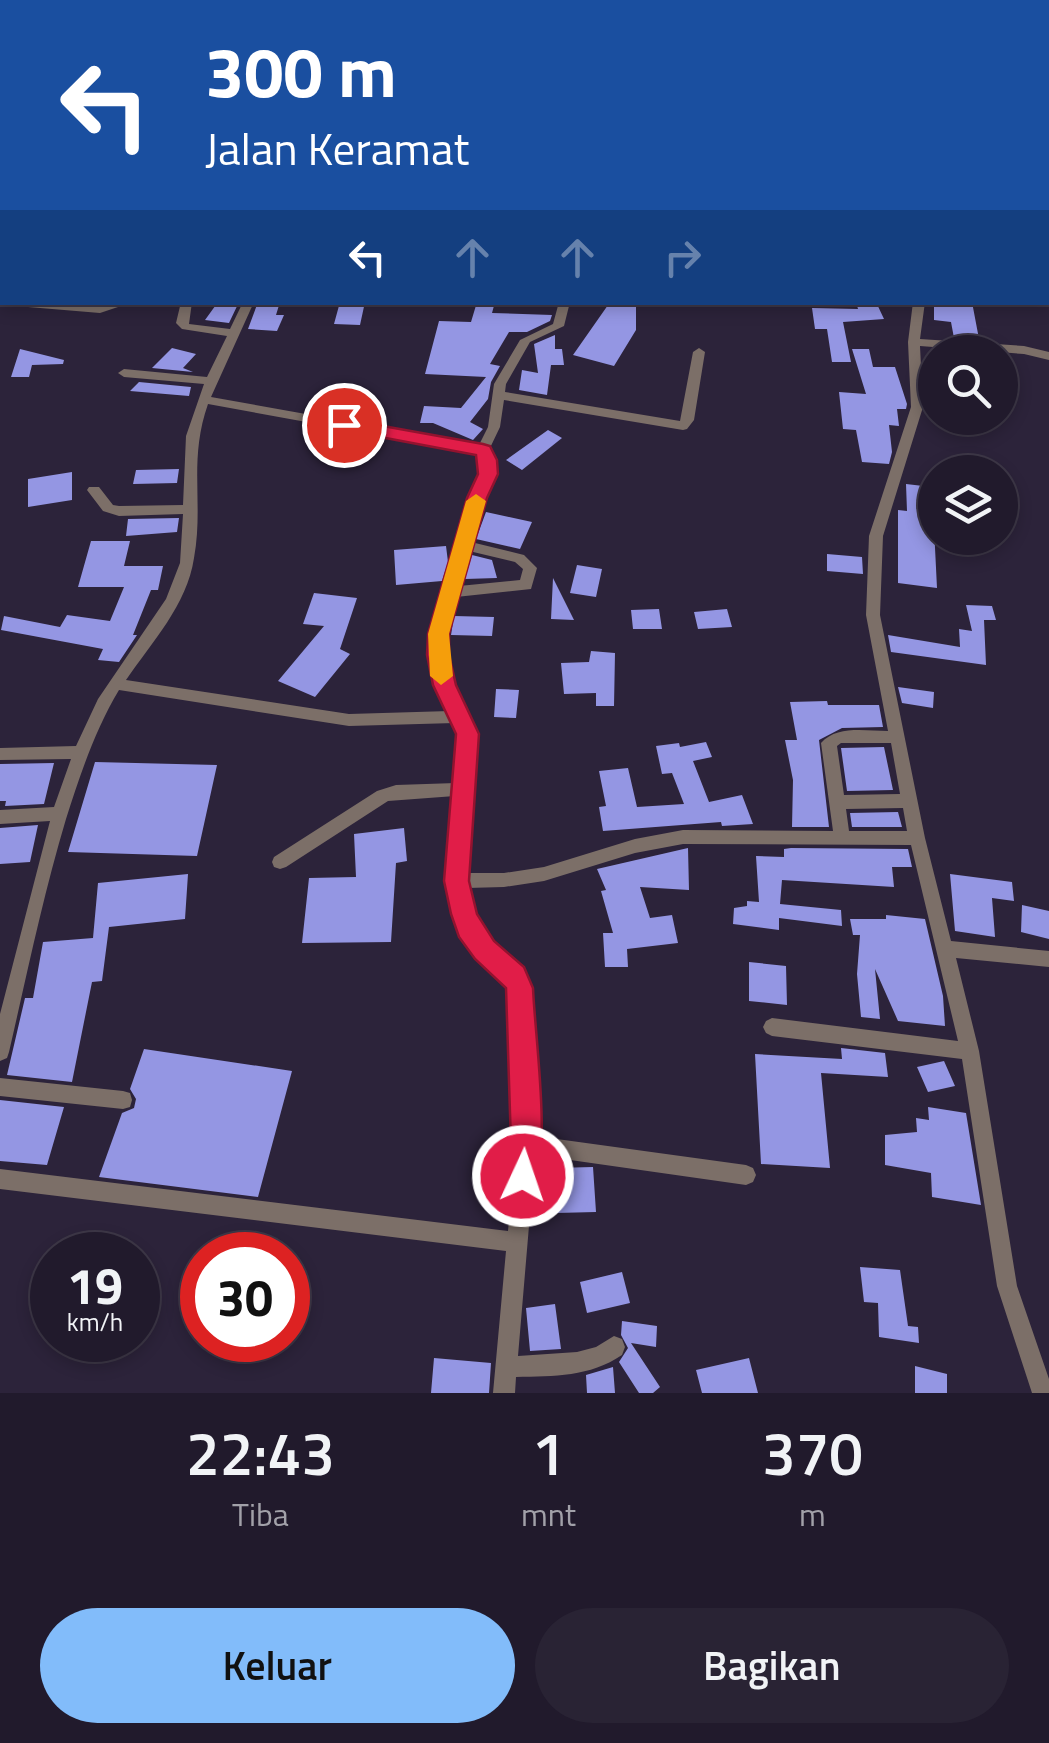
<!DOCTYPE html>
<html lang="id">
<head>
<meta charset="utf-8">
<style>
  :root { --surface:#211a2c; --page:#292334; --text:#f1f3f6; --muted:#a2a1a9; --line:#3e3848; --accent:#82bcfa }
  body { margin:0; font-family:"Titillium Web",sans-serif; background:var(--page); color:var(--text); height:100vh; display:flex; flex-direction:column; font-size:38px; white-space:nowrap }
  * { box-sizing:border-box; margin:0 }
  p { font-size:32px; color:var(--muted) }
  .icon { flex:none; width:55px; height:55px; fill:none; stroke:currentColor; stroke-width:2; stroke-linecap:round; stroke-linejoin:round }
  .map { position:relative; height:1393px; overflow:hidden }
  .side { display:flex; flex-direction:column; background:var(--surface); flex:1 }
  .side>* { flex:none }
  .guide { position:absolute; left:0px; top:0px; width:1050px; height:305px; box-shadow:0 5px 15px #0003,0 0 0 2px var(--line); background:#1a4fa0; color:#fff; overflow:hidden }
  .buttons { position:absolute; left:918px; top:335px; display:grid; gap:20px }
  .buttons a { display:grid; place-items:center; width:100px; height:100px; border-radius:50%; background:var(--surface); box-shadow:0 5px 15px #0003,0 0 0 2px var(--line); font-size:50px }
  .speed { position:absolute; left:30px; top:1232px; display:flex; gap:20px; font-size:50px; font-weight:700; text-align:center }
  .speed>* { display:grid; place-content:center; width:130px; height:130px; border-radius:50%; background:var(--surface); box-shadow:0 5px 15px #0003,0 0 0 2px var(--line); line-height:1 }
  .speed small { font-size:25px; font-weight:400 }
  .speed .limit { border:15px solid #d22; background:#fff; color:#111 }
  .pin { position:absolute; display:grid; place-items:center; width:85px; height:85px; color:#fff; margin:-42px; border:5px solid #fff; border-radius:50%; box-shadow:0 2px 10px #0007 }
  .me { position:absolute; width:110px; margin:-55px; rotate:3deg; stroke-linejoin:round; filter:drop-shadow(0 0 8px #0008) }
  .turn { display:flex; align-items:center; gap:35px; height:210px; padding:0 40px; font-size:45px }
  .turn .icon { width:130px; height:130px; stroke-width:2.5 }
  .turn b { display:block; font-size:70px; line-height:85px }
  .lanes { display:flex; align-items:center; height:95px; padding:0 40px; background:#0003; justify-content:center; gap:50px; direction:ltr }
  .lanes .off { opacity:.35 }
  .eta { display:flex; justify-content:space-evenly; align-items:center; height:170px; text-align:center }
  .eta b { font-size:60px; font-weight:600; line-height:70px }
  .primary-button { display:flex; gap:20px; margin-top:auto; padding:20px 40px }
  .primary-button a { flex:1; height:115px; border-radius:60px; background:var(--accent); color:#111; font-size:40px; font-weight:600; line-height:115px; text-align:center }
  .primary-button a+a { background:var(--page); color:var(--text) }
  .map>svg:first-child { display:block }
  .building { fill:#9496e3 }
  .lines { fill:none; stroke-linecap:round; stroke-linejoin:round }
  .lane { stroke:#7c6f68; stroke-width:5 }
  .street { fill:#7c6f68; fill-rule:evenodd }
  .route { fill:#e11d48; stroke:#92132f; stroke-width:2.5 }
  .slow { fill:#f59e0b }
</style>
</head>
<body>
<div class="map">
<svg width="1049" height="1393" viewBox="0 0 1049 1393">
  <rect width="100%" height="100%" fill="#2c233a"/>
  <!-- building -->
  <path class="building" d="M218,302h21l-10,21 -24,-3z
    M258,302h22l-4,13h8l-7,16 -29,-2z
    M340,302h25l-5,23 -26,-1z
    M477,302h18l-3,11 60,2 -2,6 -23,11h-18l-19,32 10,2 -9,16 -3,17 -18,23 13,7 -10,11 -40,-17h-13l4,-17 37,2 25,-31 -61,-3 14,-53 32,1z
    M856,302h20l8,17 -41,3 8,40h-19l-5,-33h-12l-3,-21 46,1z
    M934,302h38l7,37 -25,-1 -3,-16 -17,-2z
    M615,303l21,1v26l-22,36 -41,-11 35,-50z
    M555,335v14h7l2,16h-13l-4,30 -28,-5 3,-20 16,3 -4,-29z
    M172,348l24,6 -13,14 10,4 -41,-4z
    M20,349l44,11 -1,4 -31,1 -3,12h-18z
    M852,349h17l4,18h22l12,37 -1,5h-9l2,17 -10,-1 3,27 -3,12 -27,-2 -6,-32 -13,-1 -4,-37 27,2z
    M139,382l52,5 -2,9 -59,-5z
    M548,430l14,8 -40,32 -16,-10z
    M179,469l-2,14 -44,1 3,-14z
    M72,472v28l-44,7v-28z
    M906,484l26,3 5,101 -39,-5v-73l9,1z
    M486,512l46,10 -12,27 -44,-10z
    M179,518l-2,14 -51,4 2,-17z
    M91,541h39l-6,25h39l-5,24h-7l-18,45h4l-18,27 -21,-2 5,-11 -102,-19 3,-14 56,11 7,-12 43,6 14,-34h-46z
    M446,546l2,16 -6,19 -46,4 -2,-35z
    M827,554l35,3 1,17 -36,-3z
    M472,555l20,5 5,18 -32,1z
    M577,565l25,4 -6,28 -26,-4z
    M553,578l21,42 -23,-1z
    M314,593l43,5 -17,51 10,5 -35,43 -37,-16 46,-55 -21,-2z
    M966,605l26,1 4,14h-12l2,45 -95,-13 -3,-17 72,12 -1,-18 13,2z
    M659,609l3,20h-29l-2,-19z
    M727,609l5,18 -34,2 -4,-17z
    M454,616l40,1 -2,19 -41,-1z
    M591,651l24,2 -1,53h-18v-13l-32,1 -3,-31 28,-1z
    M898,687l36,5 -1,16 -31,-5z
    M496,689l23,1 -3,28 -22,-1z
    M827,701l1,4h51l4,22 -41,1 -23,12 10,87h-37l1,-47 -8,-40h12l-7,-38z
    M706,742l6,15 -19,4 16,41 33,-7 11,29 -31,2 -1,-4 -118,9 -4,-24 7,-1 -7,-35 29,-3 9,39 47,-3 -12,-31 -10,1 -6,-28 23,-3 1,4z
    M884,747l9,43 -46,1 -6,-43z
    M95,762l122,3 -20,91 -129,-4z
    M54,763l-10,41 -39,2 1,-5h-6v-37z
    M898,812l4,15h-50l-2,-14z
    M38,825l-8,37 -30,2v-36z
    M404,828l3,33 -11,2 -5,79 -89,1 7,-65 47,-1 -2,-43z
    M688,848l1,42 -49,-3 10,31 22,-3 6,28 -51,6 1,18h-23l-2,-34h10l-12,-42 5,-1 -9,-21z
    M791,848l117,1 4,18h-20l2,20 -112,-7 -2,24 61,6 1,16 -63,-8v12l-46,-6 1,-16 13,-2v-5l12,1 -3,-46 28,1v-8z
    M188,874l-3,45 -76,8 -7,54 -10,1 -20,100 -65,-7 18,-77h8l10,-56 50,-4 5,-55z
    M950,874l62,8 2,19 -22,-3 3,39 -40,-6z
    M1022,905l27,6v28l-28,-7z
    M886,915l39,4 18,77 2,30 -47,-5 -23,-52 5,50 -19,-2 -4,-43 3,-39h-7l-3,-16h36z
    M749,962l37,4 1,39 -38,-4z
    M841,1048l44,5 3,24 -67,-4 9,95 -69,-4 -6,-110 87,5z
    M144,1049l148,22 -34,126 -159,-20 23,-64 12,-5 2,-9 -6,-10z
    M944,1061l11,25 -27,6 -11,-25z
    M0,1100l64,7 -17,58 -47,-4z
    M928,1107l38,6 15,92 -49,-8 -1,-24 -46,-8v-30l32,-3 -1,-14 13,2z
    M593,1167l3,45 -40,1 -2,-45z
    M860,1267l40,3 8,56 10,1 1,16 -40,-6 -1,-34 -14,-1z
    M622,1272l8,31 -43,10 -7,-31z
    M555,1304l6,45 -31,2 -4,-43z
    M622,1321l35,5 -1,21 -25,-4 29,44 -7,6h-14l-20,-31 9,-14 -7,-13z
    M434,1358l57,5 -2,30h-58z
    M749,1358l9,35h-56l-6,-23z
    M915,1366l32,8v19h-32z
    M613,1367l2,26h-28l-1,-18z"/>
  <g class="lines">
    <!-- lane -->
    <path class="lane" d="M50,0l21,2"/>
    <!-- street -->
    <path class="street" d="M171,0h9l-2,2h-8z
      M340,0h8l-1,2h-8z
      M568,0h8v2h-8z
      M913,0h10l2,2h-9z
      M1048,25h1v6l-1,-1z
      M2,82v6l-2,1v-6z
      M1048,130h1v6h-1z
      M0,195h2v6h-2z
      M2,299v3h49l49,5 14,-5h19l-33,11 -96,-8 -4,-1v-4z
      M181,302h11l-3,22 41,5 13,-27h11l-43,95 268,48 9,-18 6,-43 26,-44 33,-16 6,-22h11l-6,24 -34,16 -24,42 -1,8 175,29 13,-69 6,-4 6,4 -11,68 -7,9 -4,1 -179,-30 -4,27 -11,23 5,24 -10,24 -13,44 53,13 13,13 -6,21 -75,8 -11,37 1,34 29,66 -9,139h38l40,-6 91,-28 48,-9 150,1 -12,-88c16,-18 44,-12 67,-12l-22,-116 3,-79 42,-129 -3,-65 5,-40h12l-5,37 104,7 25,6v8l-25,-6 -104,-8 3,61 -40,129 -3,79 45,223 26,103 98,10v16l-93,-9 23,93 38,235 32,93v14h-17l-35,-107 -35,-227 -190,-23 -6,-3 -3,-6 3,-6 6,-3 186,23 -47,-196 -228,-1 -48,9 -91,28 -40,6 -37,1c10,48 18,52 54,82l3,6 8,43 3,117 211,29 7,3 3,7 -3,7 -7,3 -211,-30 -17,201 59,-4 19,-5 18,-11 8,3 3,8 -3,8c-32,22 -68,21 -106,22l-1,16h-22l13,-142 -506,-62v-20l508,62 8,-87 -2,-125 -7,-39 -29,-24 -16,-22 -7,-20 -6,-33 6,-85 -67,5 -102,66 -6,2 -6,-2 -2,-5 2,-5 103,-66 19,-6 60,-2 3,-49 -4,-11 -106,3 -230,-36c-24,40 -39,85 -53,129 -23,77 -39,155 -57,233l-2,6 -7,3v-47l50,-193 -50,3v-14l54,-3 17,-48 -71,1v-12l76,-2 22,-47 68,-100 14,-36 3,-49 -64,2 -16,-5 -16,-21 2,-3h10l14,18 6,1 64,-1 3,-69 18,-52 -80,-7 -6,-4 6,-4 83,8 20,-41 -45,-7 -6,-6zM208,404l269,49 5,21 -12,24 -39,136 1,34 18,43 -101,3 -223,-34c26,-38 61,-75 68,-122 10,-55 -6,-97 14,-154zM469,551l46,11 8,7 -3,11 -61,6zM841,743h50l9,51 -56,1 -7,-49zM903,808l4,23h-58l-3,-22z
      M0,1078l123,13 7,2 2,7 -2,7 -7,2 -123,-13z"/>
  </g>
  <!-- route -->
  <path class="route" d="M344,419l139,25 7,2 7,14 1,14 -11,24 -38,136v21l7,30 23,49 -10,147 8,33 17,27 30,26 9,21c2,49 18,157 1,199l-11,4 -10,-4 -5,-11 3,-32 -5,-156 -31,-29 -16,-22 -8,-23 -7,-33 12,-147 -23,-49 -6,-30 1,-21 39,-136 11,-24 -2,-19 -138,-26 -3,-4z"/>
  <!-- slow -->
  <path class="slow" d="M476,494l10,7 -37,133 4,42 -12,9 -11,-9 -2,-42 38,-133z"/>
</svg>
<div class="buttons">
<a><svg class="icon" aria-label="search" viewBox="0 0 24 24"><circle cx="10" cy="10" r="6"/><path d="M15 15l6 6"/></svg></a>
<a><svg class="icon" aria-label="layers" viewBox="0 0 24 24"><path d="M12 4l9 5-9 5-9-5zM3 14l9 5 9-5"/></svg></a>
</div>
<div class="speed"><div>19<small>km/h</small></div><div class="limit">30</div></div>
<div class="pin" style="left:344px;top:425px;background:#d93025"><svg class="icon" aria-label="arrive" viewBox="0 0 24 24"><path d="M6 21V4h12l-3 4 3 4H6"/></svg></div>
<svg class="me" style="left:523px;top:1176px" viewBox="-20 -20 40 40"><circle r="17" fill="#e11d48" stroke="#fff" stroke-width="3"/><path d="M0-11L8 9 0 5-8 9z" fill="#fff"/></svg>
<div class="guide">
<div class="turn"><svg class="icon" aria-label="left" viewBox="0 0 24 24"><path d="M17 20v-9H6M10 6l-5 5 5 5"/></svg><div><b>300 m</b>Jalan Keramat</div></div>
<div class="lanes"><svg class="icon" aria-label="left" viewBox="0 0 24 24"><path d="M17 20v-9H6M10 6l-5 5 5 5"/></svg><svg class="icon off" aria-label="ahead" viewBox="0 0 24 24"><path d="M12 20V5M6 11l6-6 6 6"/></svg><svg class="icon off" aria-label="ahead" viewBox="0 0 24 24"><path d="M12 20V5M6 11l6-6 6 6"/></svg><svg class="icon off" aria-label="right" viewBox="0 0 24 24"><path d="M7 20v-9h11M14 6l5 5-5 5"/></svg></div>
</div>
</div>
<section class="side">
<div class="eta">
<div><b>22:43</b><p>Tiba</p></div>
<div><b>1</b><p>mnt</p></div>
<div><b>370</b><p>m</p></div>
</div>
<div class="primary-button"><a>Keluar</a><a>Bagikan</a></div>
</section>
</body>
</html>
